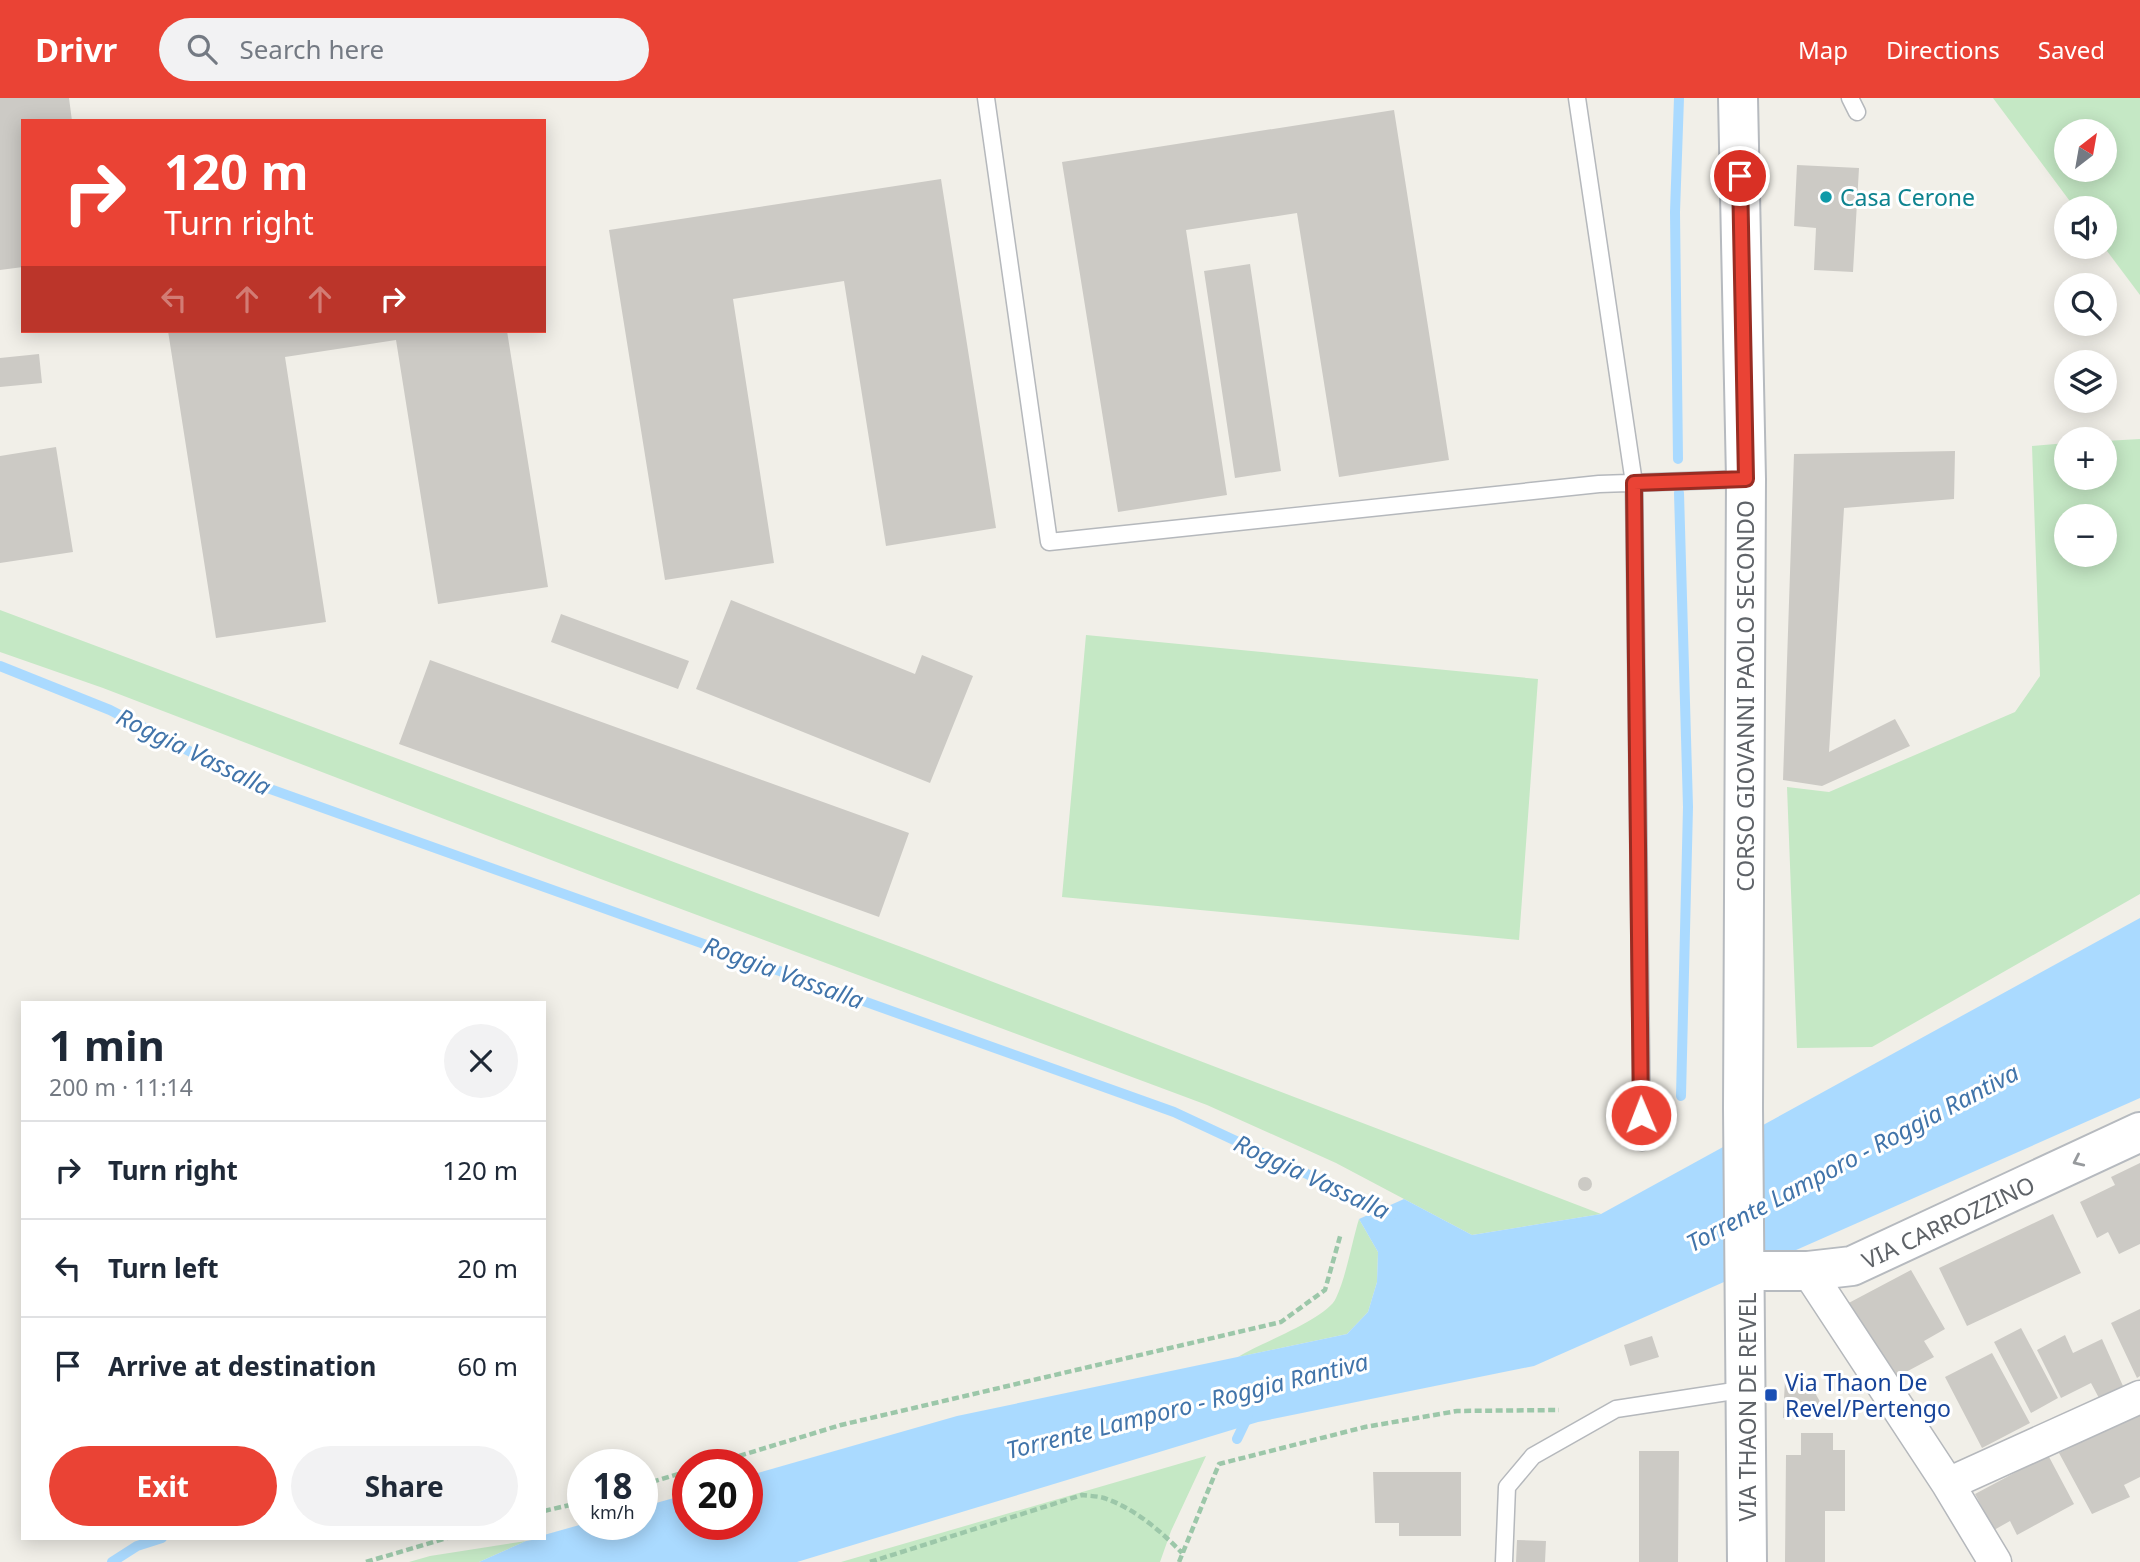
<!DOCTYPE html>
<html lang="en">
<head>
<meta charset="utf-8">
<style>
  :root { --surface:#fff; --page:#f2f2f3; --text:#1f2937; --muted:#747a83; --line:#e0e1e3; --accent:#ea4335 }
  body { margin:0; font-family:"Noto Sans",sans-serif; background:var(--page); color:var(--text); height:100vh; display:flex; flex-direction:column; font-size:26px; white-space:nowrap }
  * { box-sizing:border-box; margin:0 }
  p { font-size:23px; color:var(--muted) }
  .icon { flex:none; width:38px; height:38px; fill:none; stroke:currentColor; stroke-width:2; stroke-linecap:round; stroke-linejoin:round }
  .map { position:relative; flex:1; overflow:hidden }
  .side { position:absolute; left:21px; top:903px; width:525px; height:539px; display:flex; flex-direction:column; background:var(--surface); border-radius:0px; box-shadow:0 4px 18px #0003 }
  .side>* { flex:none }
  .guide { position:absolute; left:21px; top:21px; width:525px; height:214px; border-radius:0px; box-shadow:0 4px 18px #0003; background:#ea4335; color:#fff; overflow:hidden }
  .needle { width:46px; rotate:31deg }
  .controls { position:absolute; left:2054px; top:21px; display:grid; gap:14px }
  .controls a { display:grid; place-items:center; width:63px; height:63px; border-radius:50%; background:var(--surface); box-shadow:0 4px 18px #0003; font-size:35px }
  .speed { position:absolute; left:567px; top:1351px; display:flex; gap:14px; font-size:35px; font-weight:700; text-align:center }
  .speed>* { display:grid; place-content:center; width:91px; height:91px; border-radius:50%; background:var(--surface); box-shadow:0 4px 18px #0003; line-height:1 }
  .speed small { font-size:18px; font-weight:400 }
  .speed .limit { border:10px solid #d22; background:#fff; color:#111 }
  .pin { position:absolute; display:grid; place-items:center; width:60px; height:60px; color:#fff; margin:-30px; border:4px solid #fff; border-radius:50%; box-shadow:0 2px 7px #0007 }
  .me { position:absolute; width:77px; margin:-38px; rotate:359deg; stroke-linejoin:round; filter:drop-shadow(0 0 5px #0008) }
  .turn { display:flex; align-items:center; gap:24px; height:147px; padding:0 28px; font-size:32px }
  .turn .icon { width:91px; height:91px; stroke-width:2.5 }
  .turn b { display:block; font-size:49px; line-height:60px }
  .lanes { display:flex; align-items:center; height:66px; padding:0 28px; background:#0003; justify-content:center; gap:35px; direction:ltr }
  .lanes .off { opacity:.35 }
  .round { display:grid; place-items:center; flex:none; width:74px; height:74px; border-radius:37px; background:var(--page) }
  .summary { display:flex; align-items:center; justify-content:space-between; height:119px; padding:0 28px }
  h1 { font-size:42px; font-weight:700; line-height:52px }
  .button { display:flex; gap:14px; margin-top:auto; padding:14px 28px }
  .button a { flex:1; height:80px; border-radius:42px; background:var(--accent); color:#fff; font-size:28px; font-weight:700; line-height:80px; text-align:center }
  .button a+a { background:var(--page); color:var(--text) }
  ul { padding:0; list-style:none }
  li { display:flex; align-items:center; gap:21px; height:98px; padding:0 28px; border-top:2px solid var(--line) }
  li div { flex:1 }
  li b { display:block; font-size:26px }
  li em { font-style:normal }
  header { display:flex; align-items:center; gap:42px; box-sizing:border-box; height:98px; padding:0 35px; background:var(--accent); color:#fff }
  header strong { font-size:33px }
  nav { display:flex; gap:38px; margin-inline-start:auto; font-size:24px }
  .search { width:490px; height:63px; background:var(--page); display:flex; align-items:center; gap:18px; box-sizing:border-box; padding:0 24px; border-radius:38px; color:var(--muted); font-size:26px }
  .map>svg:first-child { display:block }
  .green { fill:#c5e8c5; fill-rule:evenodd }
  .water { fill:#aadaff }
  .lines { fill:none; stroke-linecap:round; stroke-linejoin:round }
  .stream { stroke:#aadaff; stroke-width:10 }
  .building { fill:#cccac5 }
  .lane-casing { stroke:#b5b8bc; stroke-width:19 }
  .street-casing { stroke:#b5b8bc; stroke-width:35 }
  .secondary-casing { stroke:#b6babf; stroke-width:42 }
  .path { stroke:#9cc7a9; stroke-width:4.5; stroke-dasharray:7 3.5; stroke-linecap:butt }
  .lane { stroke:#fff; stroke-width:16 }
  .street { stroke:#fff; stroke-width:32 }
  .secondary { stroke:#fff; stroke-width:38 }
  .oneway { stroke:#979a9d }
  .route-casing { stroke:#982c22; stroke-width:18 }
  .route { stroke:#ea4335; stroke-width:12 }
  .culture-dot { fill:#0f9aa8; stroke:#fff; stroke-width:2.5 }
  .transit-dot { fill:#1a4fb4; stroke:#fff; stroke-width:2.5 }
  .labels { text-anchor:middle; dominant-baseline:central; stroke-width:6; stroke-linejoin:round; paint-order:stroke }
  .culture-label { font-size:23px; fill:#0d838f; stroke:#fff; text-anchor:start }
  .street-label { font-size:23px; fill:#5f6368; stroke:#fff }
  .transit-label { font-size:23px; fill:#164399; stroke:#fff; text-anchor:start }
  .water-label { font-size:24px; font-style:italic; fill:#4174aa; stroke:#fff }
</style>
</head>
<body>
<header>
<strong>Drivr</strong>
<div class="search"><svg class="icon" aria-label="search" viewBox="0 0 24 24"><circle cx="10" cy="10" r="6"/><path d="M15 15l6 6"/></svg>Search here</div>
<nav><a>Map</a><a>Directions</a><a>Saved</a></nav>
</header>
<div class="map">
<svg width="2140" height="1464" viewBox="0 0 2140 1464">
  <rect width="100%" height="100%" fill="#f1efe8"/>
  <!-- green -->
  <path class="green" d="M1993,0h147v197l-36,-48 1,-39h-30zM2067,33h38v39h-38z
    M2140,341v455l-268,153 -75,1 -10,-261 42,5 186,-80 25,-36 -8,-230 35,-3v35h38v-37zM2067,418h38v39h-38z
    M0,512l912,341 689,263 -129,21 -136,-72 -129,-58 -609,-227 -495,-190 -103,-36z
    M1086,537l452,44 -19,261 -457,-43z
    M1359,1121l19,33 -1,30 -9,30 -21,22 -109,23c22,-14 89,-38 98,-59 10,-21 16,-56 23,-79z
    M1206,1358l-35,75 -11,31h-319z
    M526,1443l-47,21h-70l21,-6z"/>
  <!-- water -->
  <path class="water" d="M2140,820v180l-606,268 -276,56 -461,140h-318l47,-21 18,-3v-3l39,-11h59v-17l46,-13v30h59v-48l210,-60 390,-82 21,-22 9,-30 1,-30 -19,-33 45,-20 68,36 129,-21z"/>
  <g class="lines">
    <!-- stream -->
    <path class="stream" d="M1678,361l-3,-247 4,-114
      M1679,395l9,314 -7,289
      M0,568l110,44 135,70 929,332 219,102
      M1237,1341l11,-23
      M112,1464l25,-16 25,-8"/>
  </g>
  <!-- building -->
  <path class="building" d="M0,0h69l3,23h-49v146l-23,3z
    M1394,12l55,350 -110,17 -42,-264 -111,17 41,265 -109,17 -56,-350z
    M1797,67l62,3 -6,104 -39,-2 2,-42 -22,-2z
    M941,81l55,349 -110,18 -42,-265 -111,18 41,264 -109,17 -56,-350z
    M1250,166l31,207 -46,7 -31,-207z
    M168,233h339l41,256 -110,17 -42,-264 -111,17 41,265 -110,16z
    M39,256l3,29 -42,4v-29z
    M56,349l17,105 -73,11v-107z
    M1955,353l-1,48 -110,9 -15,244 66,-33 15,27 -88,40 -39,-6 11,-326z
    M731,502l184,74 7,-19 51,21 -43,107 -234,-94z
    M561,516l128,47 -11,28 -127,-47z
    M430,562l479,173 -30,84 -480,-173z
    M2140,1065v81l-21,10 -11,-22 -11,6 -17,-36 35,-17 -4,-8z
    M1578 1086a7 7 0 1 1 14 0a7 7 0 1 1-14 0Z
    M2053,1116l28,59 -114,53 -28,-58z
    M1911,1172l34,59 -21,12 10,16 -43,23 -48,-74z
    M2140,1211v67l-3,2 -26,-55z
    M2021,1230l37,70 -27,15 -37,-71z
    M2065,1237l8,18 29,-14 21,47 -24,12 -8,-15 -30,15 -24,-48z
    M1652,1238l7,21 -29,9 -6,-21z
    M1992,1255l38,70 -48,25 -37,-71z
    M1805,1277l18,32 -40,11 2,-38z
    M2140,1315v64l-16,8 6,12 -38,17 -33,-61z
    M1801,1335h32v17h12v61h-20v51h-40l1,-107h15z
    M1639,1353h40l-1,111h-39z
    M2048,1357l26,49 -57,31 -7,-14 -16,9 -19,-36z
    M1373,1374h88v64h-62v-13h-24z
    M1517,1442l29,1 -1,21h-29z"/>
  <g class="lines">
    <defs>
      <path id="lane" d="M986,0l63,444 550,-58 147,-5
        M1577,0l57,385 8,659
        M1850,0l7,14
        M1504,1464l3,-75 26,-31 83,-47 131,-20"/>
      <path id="street" d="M1808,1173l140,213 47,78
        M1948,1386l192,-87"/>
      <path id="secondary" d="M1738,0l8,381 -3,629 4,454
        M1746,1173h62l44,-5 288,-134"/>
    </defs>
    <!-- lane casing -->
    <use href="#lane" class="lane-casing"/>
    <!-- street casing -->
    <use href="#street" class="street-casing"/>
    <!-- secondary casing -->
    <use href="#secondary" class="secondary-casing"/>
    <!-- path -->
    <path class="path" d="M709,1367l132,-40 440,-103 44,-32 16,-57
      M642,1387l46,-14
      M544,1413l39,-9
      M366,1464l81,-24
      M870,1464l212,-67c7,1 16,1 22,3 30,10 57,33 78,55
      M1179,1464l40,-98 146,-37 92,-16 102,-1"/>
    <!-- lane -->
    <use href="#lane" class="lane"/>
    <!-- street -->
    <use href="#street" class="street"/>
    <!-- secondary -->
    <use href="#secondary" class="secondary"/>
  </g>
  <!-- one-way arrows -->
  <defs><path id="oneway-chevron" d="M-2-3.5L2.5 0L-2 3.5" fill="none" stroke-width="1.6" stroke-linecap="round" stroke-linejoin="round" transform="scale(1.75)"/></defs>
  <use class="oneway" href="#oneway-chevron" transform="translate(2078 1063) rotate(155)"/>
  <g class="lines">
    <defs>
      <path id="route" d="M1641,1017l-7,-632 112,-4 -6,-303"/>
    </defs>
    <!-- route casing -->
    <use href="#route" class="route-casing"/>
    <!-- route -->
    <use href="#route" class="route"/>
  </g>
  <!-- markers -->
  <circle class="culture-dot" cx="1826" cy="99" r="7"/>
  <rect class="transit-dot" x="1764" y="1290" width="14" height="14" rx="3.5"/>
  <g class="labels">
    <!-- culture labels -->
    <g class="culture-label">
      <text x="1840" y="99">Casa Cerone</text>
    </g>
    <!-- street labels -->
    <g class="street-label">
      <text transform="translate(1745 598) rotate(-90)">CORSO GIOVANNI PAOLO SECONDO</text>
      <text transform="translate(1948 1124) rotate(-25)">VIA CARROZZINO</text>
      <text transform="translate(1747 1309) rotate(-90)">VIA THAON DE REVEL</text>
    </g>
    <!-- transit labels -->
    <g class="transit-label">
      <text x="1785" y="1284">Via Thaon De<tspan x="1785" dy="26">Revel/Pertengo</tspan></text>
    </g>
    <!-- water labels -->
    <g class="water-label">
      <text transform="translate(194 653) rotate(26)">Roggia Vassalla</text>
      <text transform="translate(784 874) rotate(20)">Roggia Vassalla</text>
      <text transform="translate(1852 1059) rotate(-28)">Torrente Lamporo - Roggia Rantiva</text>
      <text transform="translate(1312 1078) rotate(25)">Roggia Vassalla</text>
      <text transform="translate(1187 1307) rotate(-14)">Torrente Lamporo - Roggia Rantiva</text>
    </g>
  </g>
</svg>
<div class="controls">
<a><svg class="needle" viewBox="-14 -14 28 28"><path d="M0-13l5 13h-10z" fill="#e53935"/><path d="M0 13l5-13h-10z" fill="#747a83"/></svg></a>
<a><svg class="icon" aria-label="sound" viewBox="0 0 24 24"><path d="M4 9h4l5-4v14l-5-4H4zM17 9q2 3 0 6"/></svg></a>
<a><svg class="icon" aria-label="search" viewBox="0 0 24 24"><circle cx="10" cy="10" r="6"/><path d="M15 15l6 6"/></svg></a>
<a><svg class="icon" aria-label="layers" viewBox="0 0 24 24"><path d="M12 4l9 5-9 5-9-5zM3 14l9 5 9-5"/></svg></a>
<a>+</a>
<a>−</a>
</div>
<div class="speed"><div>18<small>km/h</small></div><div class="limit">20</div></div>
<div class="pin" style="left:1740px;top:78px;background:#d93025"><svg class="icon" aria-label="arrive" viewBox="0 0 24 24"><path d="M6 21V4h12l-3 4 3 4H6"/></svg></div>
<svg class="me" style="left:1641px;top:1017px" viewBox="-20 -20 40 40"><circle r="17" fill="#ea4335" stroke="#fff" stroke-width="3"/><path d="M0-11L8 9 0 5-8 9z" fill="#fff"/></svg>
<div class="guide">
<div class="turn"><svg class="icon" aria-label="right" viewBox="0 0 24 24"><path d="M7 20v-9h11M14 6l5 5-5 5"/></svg><div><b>120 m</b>Turn right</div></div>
<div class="lanes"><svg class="icon off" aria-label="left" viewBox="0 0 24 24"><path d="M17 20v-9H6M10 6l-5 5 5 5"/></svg><svg class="icon off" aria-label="ahead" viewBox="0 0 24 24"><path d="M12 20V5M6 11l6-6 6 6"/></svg><svg class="icon off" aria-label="ahead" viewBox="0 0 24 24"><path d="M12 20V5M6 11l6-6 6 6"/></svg><svg class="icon" aria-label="right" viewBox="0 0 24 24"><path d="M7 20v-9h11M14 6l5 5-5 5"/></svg></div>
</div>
<section class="side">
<div class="summary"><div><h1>1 min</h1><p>200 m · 11:14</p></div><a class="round"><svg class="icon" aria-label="close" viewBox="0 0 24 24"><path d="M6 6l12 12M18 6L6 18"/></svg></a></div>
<ul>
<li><svg class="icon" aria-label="right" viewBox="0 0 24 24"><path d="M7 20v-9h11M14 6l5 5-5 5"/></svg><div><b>Turn right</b></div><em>120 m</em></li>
<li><svg class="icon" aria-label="left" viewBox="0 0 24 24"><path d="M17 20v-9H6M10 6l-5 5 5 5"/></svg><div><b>Turn left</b></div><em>20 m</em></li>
<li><svg class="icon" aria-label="arrive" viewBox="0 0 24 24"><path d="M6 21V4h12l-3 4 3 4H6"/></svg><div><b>Arrive at destination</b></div><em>60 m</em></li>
</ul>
<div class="button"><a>Exit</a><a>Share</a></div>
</section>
</div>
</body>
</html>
